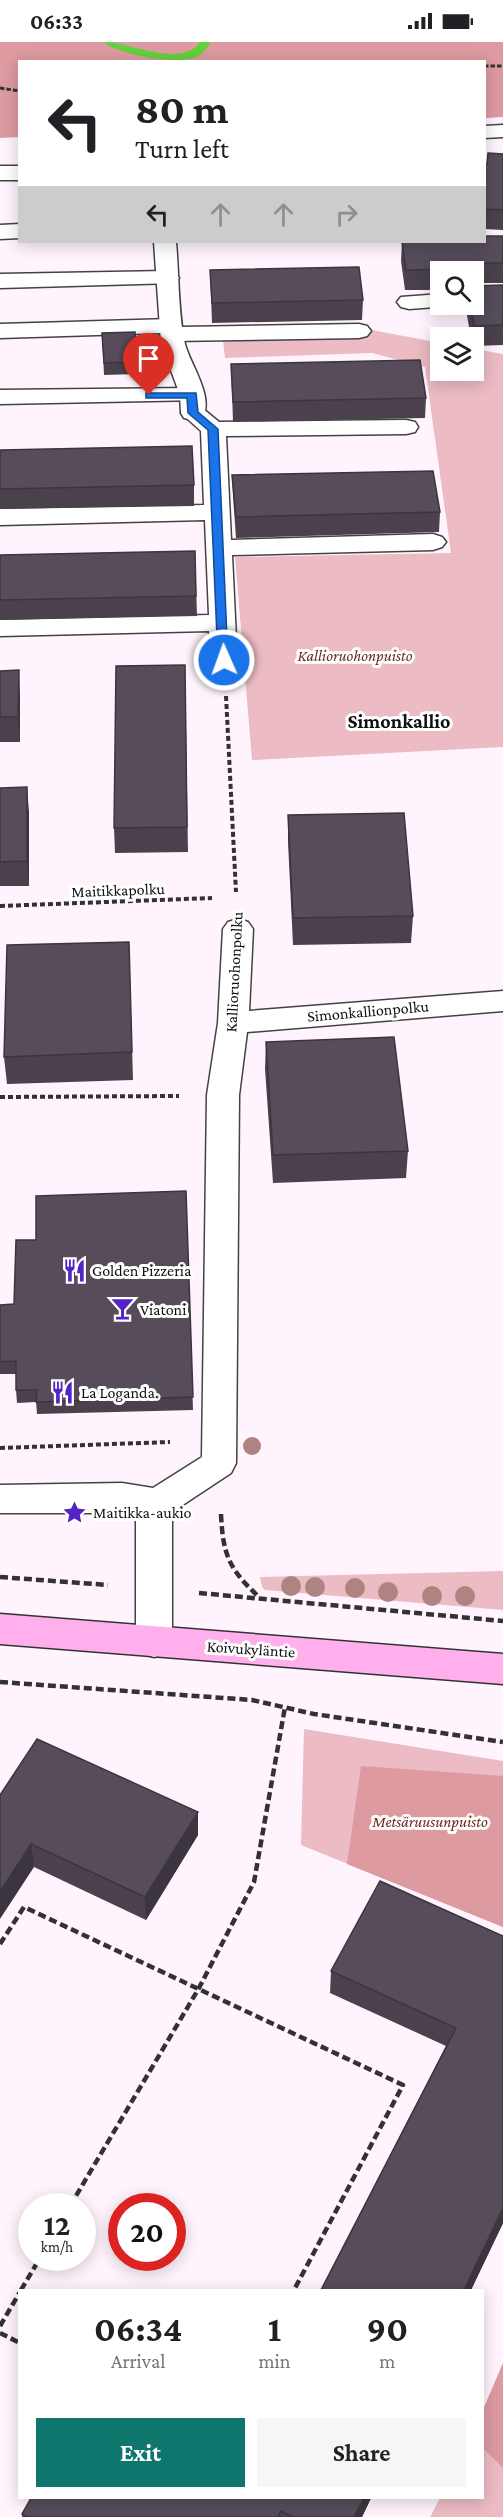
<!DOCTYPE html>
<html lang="en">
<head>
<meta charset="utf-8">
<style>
  :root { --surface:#fff; --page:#f6f6f6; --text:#202124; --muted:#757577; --accent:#0f766e }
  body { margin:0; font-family:"Crimson Pro",serif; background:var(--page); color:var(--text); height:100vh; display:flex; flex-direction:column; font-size:22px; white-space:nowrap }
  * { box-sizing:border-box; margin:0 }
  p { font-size:20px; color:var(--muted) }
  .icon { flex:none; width:33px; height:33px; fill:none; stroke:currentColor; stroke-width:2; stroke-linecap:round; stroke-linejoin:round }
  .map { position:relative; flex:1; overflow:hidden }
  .side { position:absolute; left:18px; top:2247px; width:466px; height:210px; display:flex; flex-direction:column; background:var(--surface); border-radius:0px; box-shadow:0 3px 15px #0003 }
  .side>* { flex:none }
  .guide { position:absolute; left:18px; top:18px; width:468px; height:183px; border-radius:0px; box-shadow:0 3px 15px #0003; background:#fff; color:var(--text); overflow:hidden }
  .buttons { position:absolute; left:430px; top:219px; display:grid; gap:12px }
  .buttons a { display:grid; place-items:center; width:54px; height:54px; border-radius:0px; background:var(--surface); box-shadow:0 3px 15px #0003; font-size:30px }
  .speed { position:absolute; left:18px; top:2151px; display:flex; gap:12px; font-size:30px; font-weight:700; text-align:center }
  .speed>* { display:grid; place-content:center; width:78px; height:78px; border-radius:50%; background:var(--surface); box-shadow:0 3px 15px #0003; line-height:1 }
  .speed small { font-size:15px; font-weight:400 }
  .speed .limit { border:9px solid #d22; background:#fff; color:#111 }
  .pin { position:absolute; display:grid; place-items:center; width:51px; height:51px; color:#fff; margin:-62px -26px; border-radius:50% 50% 50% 0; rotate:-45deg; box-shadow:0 0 6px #0007 }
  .pin .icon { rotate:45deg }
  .me { position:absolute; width:66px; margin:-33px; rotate:358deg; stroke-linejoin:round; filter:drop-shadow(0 0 4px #0008) }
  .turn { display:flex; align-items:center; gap:21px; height:126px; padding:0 18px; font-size:27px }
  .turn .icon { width:78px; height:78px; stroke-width:2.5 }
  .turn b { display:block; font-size:42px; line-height:51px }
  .lanes { display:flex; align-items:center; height:57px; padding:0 18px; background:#0003; justify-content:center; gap:30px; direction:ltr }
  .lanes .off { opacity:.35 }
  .eta { display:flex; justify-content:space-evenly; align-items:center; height:102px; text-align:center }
  .eta b { font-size:36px; font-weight:700; line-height:42px }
  .button { display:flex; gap:12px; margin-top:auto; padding:12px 18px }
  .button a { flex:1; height:69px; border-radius:0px; background:var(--accent); color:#fff; font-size:24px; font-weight:700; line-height:69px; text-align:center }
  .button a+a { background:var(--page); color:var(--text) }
  .status { display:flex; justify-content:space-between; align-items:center; height:42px; padding:0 30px; background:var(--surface); direction:ltr }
  .status svg { height:16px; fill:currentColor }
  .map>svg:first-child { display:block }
  .green { fill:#ecbbc3 }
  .forest { fill:#dd9aa1 }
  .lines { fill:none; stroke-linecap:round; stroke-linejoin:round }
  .stream { fill:#61d13c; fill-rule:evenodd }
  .lane-casing { stroke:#434343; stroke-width:3 }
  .street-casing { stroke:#434343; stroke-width:3 }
  .secondary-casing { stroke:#323232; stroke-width:3 }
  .path-far2 { stroke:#323232; stroke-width:3; stroke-dasharray:4.5 2; stroke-linecap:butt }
  .path-far1 { stroke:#323232; stroke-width:4; stroke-dasharray:5 3; stroke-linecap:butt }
  .path { stroke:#323232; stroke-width:4.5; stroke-dasharray:8 4; stroke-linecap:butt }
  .lane { fill:#fff; fill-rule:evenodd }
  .street { fill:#fff; fill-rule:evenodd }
  .secondary { fill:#ffafec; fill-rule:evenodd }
  .tree { fill:#ae8482 }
  .wall { fill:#4a414d }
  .shaded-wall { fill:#3c353f }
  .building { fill:#564c5a; stroke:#3c353f; stroke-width:1.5 }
  .route { fill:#1a73e8; stroke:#114b97; stroke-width:1.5 }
  .labels { text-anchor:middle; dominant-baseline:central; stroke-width:6; stroke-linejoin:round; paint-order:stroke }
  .park-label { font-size:16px; font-style:italic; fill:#6b291d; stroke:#fff }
  .street-label { font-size:16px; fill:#101010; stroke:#fff }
  .poi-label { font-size:16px; fill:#101010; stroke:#fff; text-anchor:start }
  .quarter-label { font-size:20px; font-weight:bold; fill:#101010; stroke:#fff }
</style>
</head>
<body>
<div class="status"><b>06:33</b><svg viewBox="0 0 49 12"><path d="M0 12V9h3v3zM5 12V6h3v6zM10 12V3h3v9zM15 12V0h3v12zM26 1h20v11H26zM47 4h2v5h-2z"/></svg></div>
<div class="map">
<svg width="503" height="2475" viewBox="0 0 503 2475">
  <rect width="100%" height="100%" fill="#fff4fd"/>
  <!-- green -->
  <path class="green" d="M366,287l75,14v27h33v-21l29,5v393l-251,13 -17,-203 216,-4 -26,-186 -53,-14 -147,5 -3,-27z
    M503,1529v39l-238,-20 -3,-3 -2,-10z
    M304,1687l199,32v166l-202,-82z
    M503,2321v154h-73l10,-19h43v-88z"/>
  <!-- forest -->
  <path class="forest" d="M0,0h503v75l-18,1 -1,-56h-464l-1,75 -19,1z
    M361,1724l142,10v151l-156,-63z
    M503,2321v105l-20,-20v-38z"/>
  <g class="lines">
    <!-- stream -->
    <path class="stream" d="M103,0c28,0 78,27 97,0h11c-4,5 -7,11 -12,14 -19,10 -80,-1 -96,-14z"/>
    <defs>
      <path id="lane" d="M20,182v14l-20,1v-14z
        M167,229l8,2 4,5 -4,5 -175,5v-14z
        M441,252v10l8,2 -40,3 -8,-2 -4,-5 4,-5z
        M171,277l8,2 3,6 177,-3 8,2 4,5 -4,5 -8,2 -187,3 -8,-2 -3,-6 -161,5v-14z
        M192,346l9,2 3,5 -3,5 -201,4v-14z
        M193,364l9,2 17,14 187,-2 9,2 3,5 -3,5 -9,2 -180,2 5,104 202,-6 9,3 4,5 -4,5 -9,3 -201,5 5,105 -4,6 -9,2 -9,-2 -4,-6 -2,-29 -209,5v-16l209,-5 -4,-95 -205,5v-16l204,-4 -3,-74 -20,-18 3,-5z
        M238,877l10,3 5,7 -4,82 254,-20v20l-256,21 -8,63 -3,368 -5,10 -59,39v130l-5,11 -13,4 -13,-4 -5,-11v-129h-136v-28l122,-2 31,5 49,-31 5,-362 11,-72 5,-94 5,-7z"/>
      <path id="street" d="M503,83v12l-19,1v-12z
        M0,124h20v14h-20z
        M154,200h22c3,32 2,72 9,102 5,20 30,54 17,74l-9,2 -9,-2 -3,-5 -1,-18 -19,-52z"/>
      <path id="secondary" d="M0,1572l503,40v30l-503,-40z"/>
    </defs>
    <!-- lane casing -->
    <use href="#lane" class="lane-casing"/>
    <!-- street casing -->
    <use href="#street" class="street-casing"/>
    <!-- secondary casing -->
    <use href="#secondary" class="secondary-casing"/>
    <!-- path-far2 -->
    <path class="path-far2" d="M484,24h19
      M0,46l20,3"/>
    <!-- path-far1 -->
    <path class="path-far1" d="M226,654l10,196
      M0,864l212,-8
      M0,1055l179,-1
      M0,1406l170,-6"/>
    <!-- path -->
    <path class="path" d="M221,1472c2,42 8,55 39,84
      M0,1535l108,8
      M199,1551l304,28
      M0,1640l252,18 62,14 189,28
      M0,1902l24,-37 379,178 -109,205
      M70,2164l129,-218 55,-106 31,-175
      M21,2248l19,-32
      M0,2284l20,-34
      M0,2291l20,10"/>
    <!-- lane -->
    <use href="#lane" class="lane"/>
    <!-- street -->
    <use href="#street" class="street"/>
    <!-- secondary -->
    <use href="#secondary" class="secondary"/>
  </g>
  <!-- trees -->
  <g class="tree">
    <circle cx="252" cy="1404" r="9"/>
    <circle cx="291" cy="1544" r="10"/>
    <circle cx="315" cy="1545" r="10"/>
    <circle cx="355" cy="1546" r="10"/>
    <circle cx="388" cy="1550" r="10"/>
    <circle cx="432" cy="1554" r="10"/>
    <circle cx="465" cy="1554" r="10"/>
  </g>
  <!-- wall -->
  <path class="wall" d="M503,112v76l-19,-1v-65h3z
    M503,194v47h-29v-11h-33v18h-36l-4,-29 1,-19h82z
    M210,228l153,30 -1,20 -150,3z
    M503,243v60l-29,1v-8h-3l-6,-34h9z
    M135,290l2,42 -33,1 -2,-42z
    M231,322l195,34 -1,20 -192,4z
    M0,408l194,35v21l-194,3z
    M232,433l208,37 -1,20 -203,6 -3,-42z
    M195,509l2,65 -197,4v-65z
    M185,623l3,187 -73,1 -1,-25z
    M0,629l20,24v47h-20z
    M0,746l29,24v74h-29z
    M288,773l125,101 -2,27 -118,2 -5,-103z
    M129,900l4,138 -126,4 -3,-27z
    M266,1000l142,109 -2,27 -133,5 -8,-114z
    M186,1149l7,219 -156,4 -1,-12 -19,1 -1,-13v-16h-16v-69l14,-1 22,-64z
    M0,1753l198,17v23l-52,85 -112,-53z
    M503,1894v287l-32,67h-150l125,-244 -116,-53 1,-22z
    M371,2456l-9,19h-340v-3z"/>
  <!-- shaded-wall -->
  <path class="shaded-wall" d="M19,628l1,25v47l-2,-25z
    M27,745l2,25v74l-2,-25z
    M198,1770v23l-52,85 -1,-23z
    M31,1802l3,23 -34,52v-27z
    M503,2166v15l-32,67h-7z
    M364,2456h7l-9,19h-8z"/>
  <!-- building -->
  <path class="building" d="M488,111l15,1v56l-19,-1v-45h3z
    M484,194h19v27h-29l1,6 -69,1 -4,-28h82z
    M359,225l4,33 -151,3 -2,-33z
    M503,243v40l-29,1 -4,-22h4v-18z
    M135,290l1,30 -32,1 -2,-30z
    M420,318l6,38 -193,4 -2,-38z
    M192,404l2,39 -194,4v-39z
    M433,429l7,41 -204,5 -4,-42z
    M195,509l1,45 -196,4v-45z
    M185,623l2,162 -73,1 2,-162z
    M19,628l-1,47h-18v-46z
    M27,745v74l-27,1v-74z
    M404,771l9,103 -120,2 -5,-103z
    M129,900l3,110 -128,5 3,-112z
    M394,995l14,114 -135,4 -7,-113z
    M186,1149l7,206 -157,5 1,-12h-21v-29l-16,1v-57l14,-1 2,-64h20v-44z
    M37,1697l161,73 -53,85 -114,-53 -31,48v-97z
    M380,1839l123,55v272l-39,82h-143l135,-262 -125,-57z
    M31,2456h333l-10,19h-61l-12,-6 -3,6h-251l-5,-3z"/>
  <!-- route -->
  <path class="route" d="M146,351h50l2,19 20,17 10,233 -10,-2 -10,-230 -20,-17 -1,-15h-41z"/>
  <!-- icons -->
  <defs>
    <symbol id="restaurant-bare" viewBox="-9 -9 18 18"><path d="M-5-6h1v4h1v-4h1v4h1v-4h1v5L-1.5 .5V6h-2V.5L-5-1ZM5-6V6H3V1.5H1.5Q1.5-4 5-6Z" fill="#5423c6" stroke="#fff" stroke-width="2.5" paint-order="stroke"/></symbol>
    <symbol id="bar-bare" viewBox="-9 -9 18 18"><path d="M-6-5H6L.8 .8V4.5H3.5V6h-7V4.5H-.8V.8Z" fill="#5423c6" stroke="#fff" stroke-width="2.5" paint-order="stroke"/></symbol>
    <symbol id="sight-bare" viewBox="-9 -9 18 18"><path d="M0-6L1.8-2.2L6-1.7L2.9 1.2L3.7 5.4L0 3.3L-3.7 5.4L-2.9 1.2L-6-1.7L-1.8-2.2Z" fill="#5423c6" stroke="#fff" stroke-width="2.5" paint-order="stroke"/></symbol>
  </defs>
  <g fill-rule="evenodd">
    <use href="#restaurant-bare" x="58" y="1212" width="33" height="33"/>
    <use href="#bar-bare" x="106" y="1250" width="33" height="33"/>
    <use href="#restaurant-bare" x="46" y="1334" width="33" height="33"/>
    <use href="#sight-bare" x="58" y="1454" width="33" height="33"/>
  </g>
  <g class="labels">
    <!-- park labels -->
    <g class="park-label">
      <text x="355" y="613">Kallioruohonpuisto</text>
      <text x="430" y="1779">Metsäruusunpuisto</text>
    </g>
    <!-- street labels -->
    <g class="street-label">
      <text transform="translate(118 848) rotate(-2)">Maitikkapolku</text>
      <text transform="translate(234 930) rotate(-87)">Kallioruohonpolku</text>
      <text transform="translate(368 969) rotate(-5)">Simonkallionpolku</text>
      <text transform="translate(251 1607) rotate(4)">Koivukyläntie</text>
    </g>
    <!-- poi labels -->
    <g class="poi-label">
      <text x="92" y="1228">Golden Pizzeria</text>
      <text x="140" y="1267">Viatoni</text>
      <text x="81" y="1350">La Loganda.</text>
      <text x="93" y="1470">Maitikka-aukio</text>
    </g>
    <!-- quarter labels -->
    <g class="quarter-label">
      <text x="399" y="679">Simonkallio</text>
    </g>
  </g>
</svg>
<div class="buttons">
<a><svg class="icon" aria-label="search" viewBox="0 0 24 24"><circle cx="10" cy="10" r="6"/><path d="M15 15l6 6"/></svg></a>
<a><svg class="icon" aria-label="layers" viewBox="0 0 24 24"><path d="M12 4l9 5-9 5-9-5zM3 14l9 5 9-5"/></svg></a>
</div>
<div class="speed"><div>12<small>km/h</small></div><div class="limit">20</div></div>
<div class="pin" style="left:149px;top:353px;background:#d93025"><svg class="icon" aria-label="arrive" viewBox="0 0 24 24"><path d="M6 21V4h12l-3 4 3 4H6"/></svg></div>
<svg class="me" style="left:224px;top:618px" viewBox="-20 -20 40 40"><circle r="17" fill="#1a73e8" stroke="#fff" stroke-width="3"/><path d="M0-11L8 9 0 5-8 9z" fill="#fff"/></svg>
<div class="guide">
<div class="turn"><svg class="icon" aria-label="left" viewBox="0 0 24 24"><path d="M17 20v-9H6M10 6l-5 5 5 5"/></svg><div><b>80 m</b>Turn left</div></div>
<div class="lanes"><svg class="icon" aria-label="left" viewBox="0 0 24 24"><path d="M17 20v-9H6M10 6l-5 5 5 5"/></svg><svg class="icon off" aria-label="ahead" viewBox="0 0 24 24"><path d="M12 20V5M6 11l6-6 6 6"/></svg><svg class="icon off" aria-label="ahead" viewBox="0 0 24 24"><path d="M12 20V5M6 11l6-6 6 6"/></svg><svg class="icon off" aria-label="right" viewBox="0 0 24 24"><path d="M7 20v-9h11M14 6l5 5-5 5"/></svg></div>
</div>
<section class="side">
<div class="eta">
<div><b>06:34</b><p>Arrival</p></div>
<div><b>1</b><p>min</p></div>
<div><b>90</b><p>m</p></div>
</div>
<div class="button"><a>Exit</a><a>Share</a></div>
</section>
</div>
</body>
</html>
